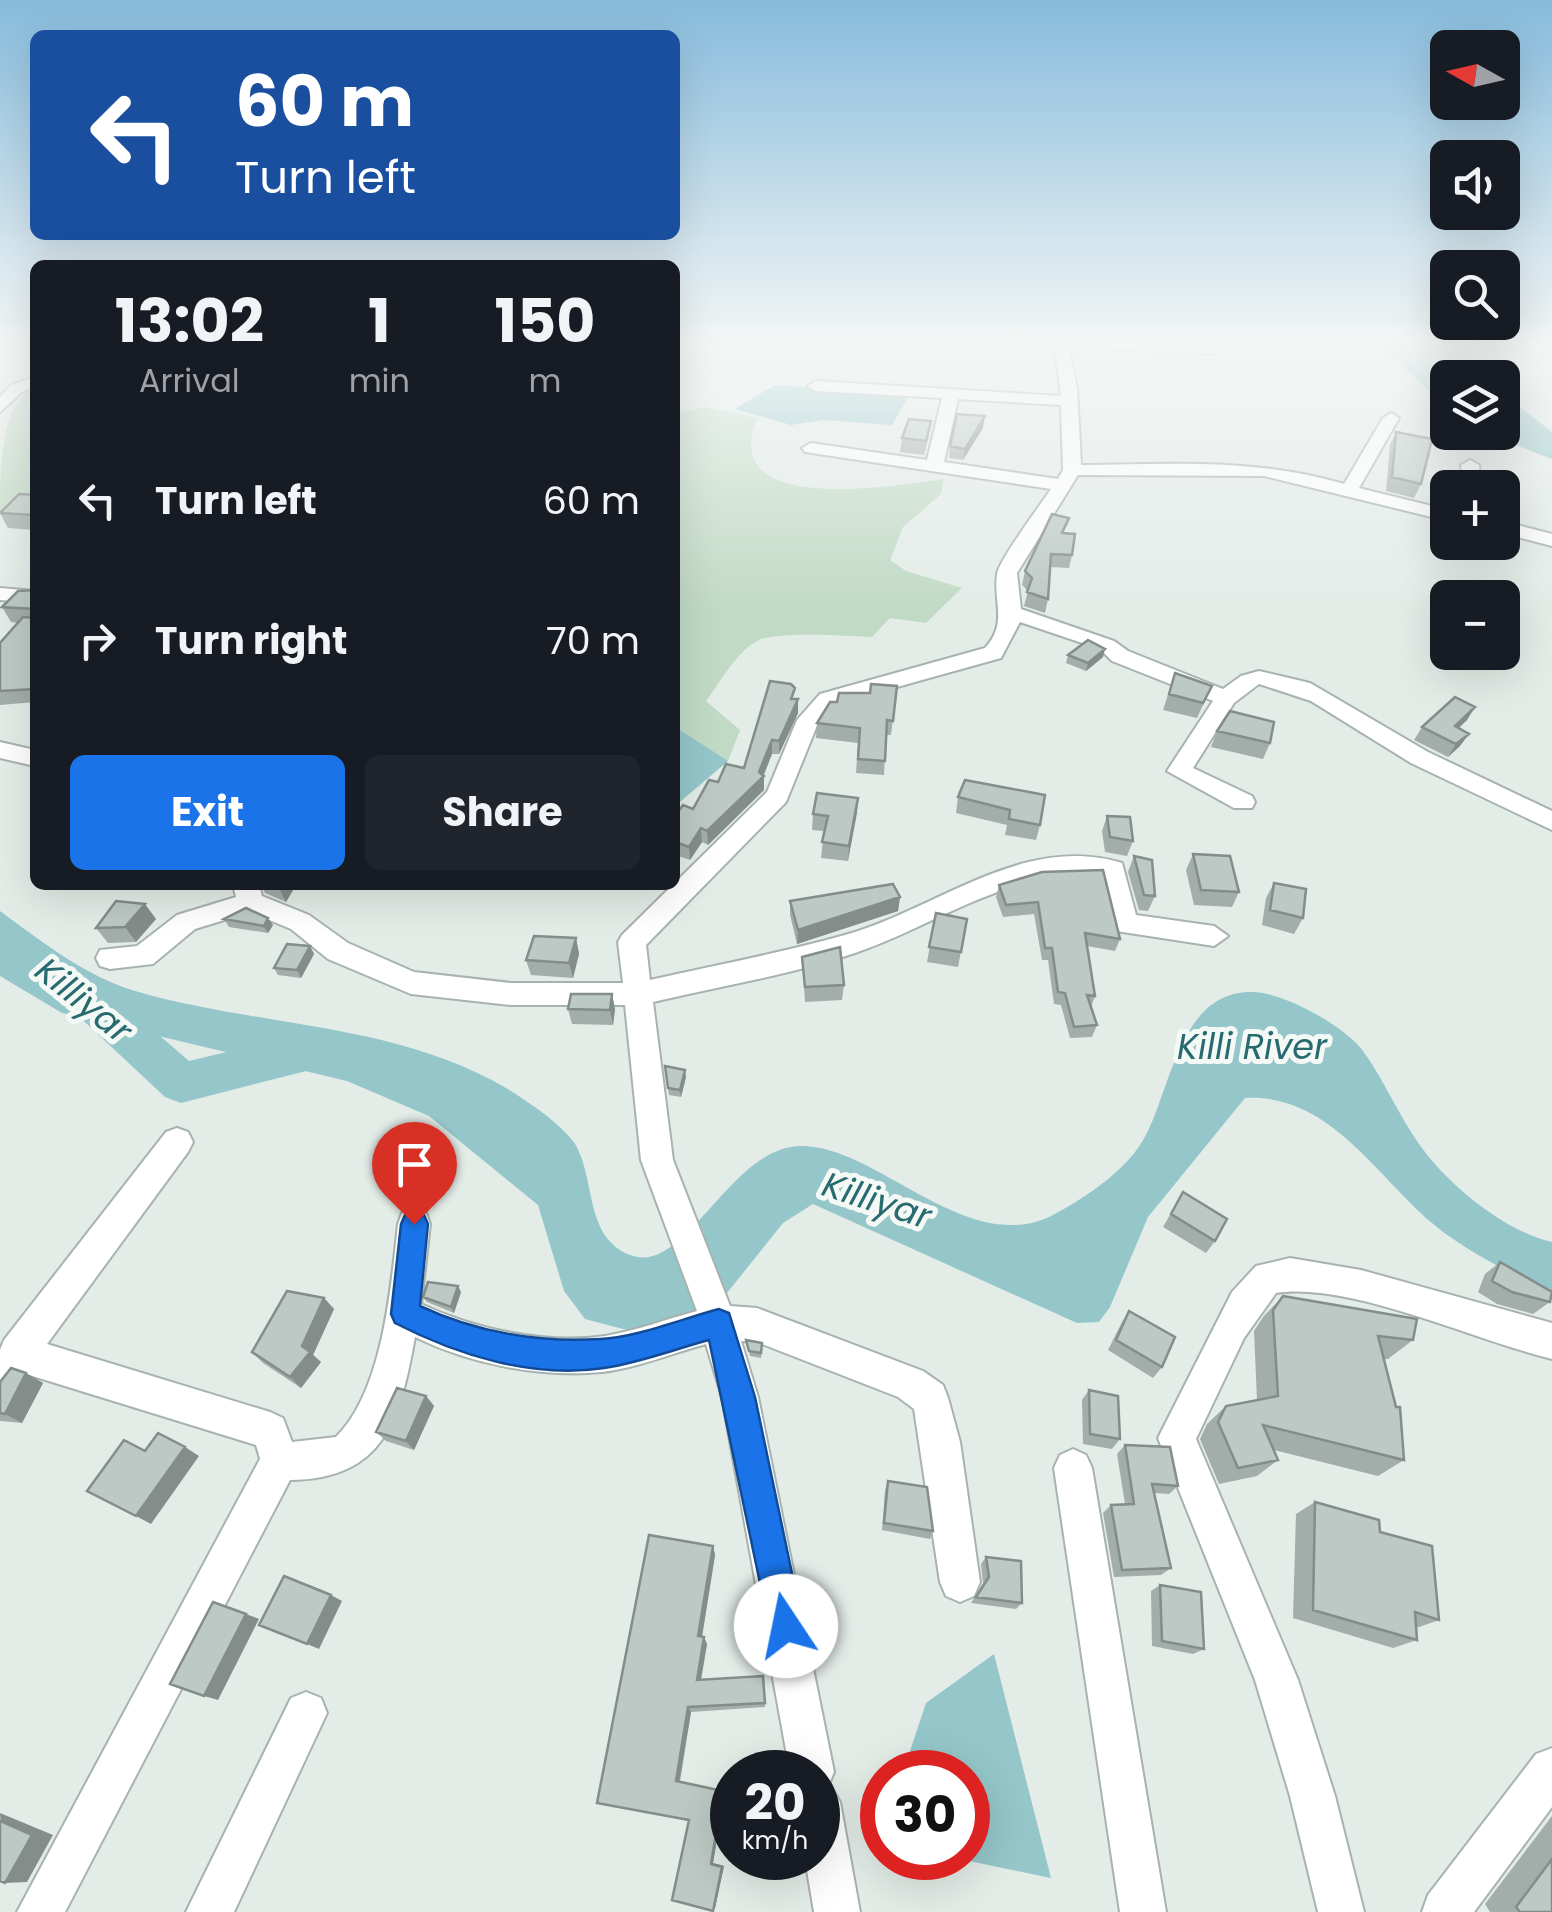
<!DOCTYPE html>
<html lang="en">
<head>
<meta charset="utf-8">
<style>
  :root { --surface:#171b24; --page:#20242c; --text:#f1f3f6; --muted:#9ea1a6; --accent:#1a73e8 }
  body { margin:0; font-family:Poppins,sans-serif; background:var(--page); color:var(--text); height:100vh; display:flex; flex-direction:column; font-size:38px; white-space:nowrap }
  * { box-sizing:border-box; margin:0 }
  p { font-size:32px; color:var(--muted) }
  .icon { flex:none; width:55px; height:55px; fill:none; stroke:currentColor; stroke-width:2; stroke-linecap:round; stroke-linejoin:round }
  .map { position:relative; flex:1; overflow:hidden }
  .drawer { position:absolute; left:30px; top:260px; width:650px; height:630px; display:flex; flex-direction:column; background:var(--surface); border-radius:15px; box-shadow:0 10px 40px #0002 }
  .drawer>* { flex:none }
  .hud { position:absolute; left:30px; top:30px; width:650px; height:210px; border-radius:15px; box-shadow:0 10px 40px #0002; background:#1a4fa0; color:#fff; overflow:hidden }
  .needle { width:65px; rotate:278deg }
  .controls { position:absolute; left:1430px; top:30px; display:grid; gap:20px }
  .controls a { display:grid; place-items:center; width:90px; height:90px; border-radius:15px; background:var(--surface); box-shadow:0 10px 40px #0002; font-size:50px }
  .speed { position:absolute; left:710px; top:1750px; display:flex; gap:20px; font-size:50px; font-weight:700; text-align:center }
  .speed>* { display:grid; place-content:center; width:130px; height:130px; border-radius:50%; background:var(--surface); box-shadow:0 10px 40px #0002; line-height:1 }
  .speed small { font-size:25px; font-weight:400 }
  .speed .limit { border:15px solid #d22; background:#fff; color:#111 }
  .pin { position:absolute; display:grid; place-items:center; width:85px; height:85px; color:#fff; margin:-102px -42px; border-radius:50% 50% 50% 0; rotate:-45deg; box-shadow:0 0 10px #0007 }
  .pin .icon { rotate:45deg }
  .me { position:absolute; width:110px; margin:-55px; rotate:349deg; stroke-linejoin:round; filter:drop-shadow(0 0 8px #0008) }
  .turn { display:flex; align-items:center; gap:35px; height:210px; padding:0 40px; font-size:45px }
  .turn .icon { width:130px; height:130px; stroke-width:2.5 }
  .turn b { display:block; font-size:70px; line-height:85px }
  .eta { display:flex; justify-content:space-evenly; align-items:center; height:170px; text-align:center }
  .eta b { font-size:60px; font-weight:700; line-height:70px }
  .button { display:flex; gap:20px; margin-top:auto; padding:20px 40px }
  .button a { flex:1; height:115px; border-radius:15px; background:var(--accent); color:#fff; font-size:40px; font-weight:700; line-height:115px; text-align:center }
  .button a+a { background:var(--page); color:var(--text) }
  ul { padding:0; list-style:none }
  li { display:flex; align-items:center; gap:30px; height:140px; padding:0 40px }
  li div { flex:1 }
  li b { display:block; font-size:38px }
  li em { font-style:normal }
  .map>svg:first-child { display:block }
  .green { fill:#c0dac5 }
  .water { fill:#94c6ca }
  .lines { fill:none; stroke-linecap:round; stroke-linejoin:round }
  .river { fill:#94c6ca; fill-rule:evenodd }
  .minor-casing { stroke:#a7b3ae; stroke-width:4 }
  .minor { fill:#fff; fill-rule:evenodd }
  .wall { fill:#a3ada9 }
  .shaded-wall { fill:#848d89 }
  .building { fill:#bdc9c4; stroke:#848d89; stroke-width:2.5 }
  .route { fill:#1a73e8; stroke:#114b97; stroke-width:2.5 }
  .labels { text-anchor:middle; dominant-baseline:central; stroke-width:10; stroke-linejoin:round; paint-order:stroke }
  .water-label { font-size:35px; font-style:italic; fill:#276a70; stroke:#f5f9f6 }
</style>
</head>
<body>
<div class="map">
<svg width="1552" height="1912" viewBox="0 0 1552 1912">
  <rect width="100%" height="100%" fill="#e4ece8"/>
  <!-- green -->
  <path class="green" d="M35,387v124l-26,7 -9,-4c0,-41 0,-113 35,-127z
    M705,407l52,11c-41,100 140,67 187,61l-3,15 -38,33 -13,33 16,11 56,17 -36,35 -36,-5 -18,19c-24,-1 -93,-6 -113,3 -22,10 -39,43 -53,61l34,29 -12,31 -53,45v-392z"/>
  <!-- water -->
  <path class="water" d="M1377,342h85l27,35 -41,1 -1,30z
    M775,385l134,10 -17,30 -69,-5 -32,5 -56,-16z
    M1503,394l49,38v27l-67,-26 17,-1z
    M675,727l53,34 -53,45z
    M0,911c41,30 85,65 135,80 123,36 258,31 371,97 21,13 56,36 69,56 21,35 9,93 55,111 56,22 100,-110 172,-109 75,0 165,111 249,70 31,-16 73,-44 91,-74 29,-47 35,-151 110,-150 31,0 93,34 111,59 21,29 35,63 56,93 27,39 86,88 133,98v54c-39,-23 -86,-44 -120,-73 -57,-49 -104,-130 -187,-125l-97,119 -38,90 -11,15 -22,1 -264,-119 -30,19 -56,70 -36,29 -31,10 -37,-3 -38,-10 -21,-28 -26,-86 -109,-89 -82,-35 -285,-68 -62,-37z
    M994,1654l57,224 -96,-20h13v-86h-65l23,-69z"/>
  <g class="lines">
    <!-- river -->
    <path class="river" d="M0,919l15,5 86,61 88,76 133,-32 16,6 7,13 -7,13 -16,6 -141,36 -16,-6 -94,-88 -71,-52z"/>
    <defs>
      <path id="minor" d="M1054,342c31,0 147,-6 167,7l-8,5 -144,-7 8,42 4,76c89,-1 176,-7 263,19l39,-66 8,-5 8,5 -40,70 89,22v11l-184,-45 -186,-1 -61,98 4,36 93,32 14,10 95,38 18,-13 18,-5 51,12 118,69 124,59v19l-141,-67 -100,-62 -52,-17 -25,19 -41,65 59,28 3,6 -3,6h-18l-67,-37 46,-70 -101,-40 -12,-12 -80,-27 -19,36 -165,46 -18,19 -32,79 -140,143 4,35c65,-15 132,-27 195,-45 92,-26 178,-102 277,-72l14,52 78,11 14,10 -14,10 -98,-15 -14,-53c-88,-13 -166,48 -247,75 -65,22 -135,33 -202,49l20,158 57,146 27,2 166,63 20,14 5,13 12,44 20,140 -6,14 -14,6 -14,-6 -6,-14 -26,-173 -16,-12 -141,-55 -16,-1 17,56 76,375 -5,12 11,18 20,110h-46l-9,-54h13v-86h-28l-68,-375 -16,-53c-33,9 -69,24 -104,28 -62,6 -132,-8 -187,-35 -15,82 -30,142 -125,143l-225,432h-48l243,-453 -4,-14 -230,-71 -13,18 -13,5v-47l4,-10 162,-208 11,-4 11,4 5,10 -5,10 -141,192 223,68 13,6 9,24 44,-5c47,-46 55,-150 62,-213l4,-11 12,-4 12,4 4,11 -9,80c53,25 125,41 184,32 31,-5 62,-17 92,-25l-56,-151 -16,-155h-114l-100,-11 -83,-35 -37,-30 -41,-17 -55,17 -42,35 -43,5 -10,-3 -4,-8 4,-8 37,-4 40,-31 59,-18 -3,-12h26l3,11 47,19 39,28 66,29 97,11h112l-5,-41 4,-7 145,-143 30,-72 23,-26 165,-46c23,-25 8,-45 12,-74 2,-14 44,-70 54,-85l-246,-37 -3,-4 9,-5 116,17 15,-62 -126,-7 -8,-5 8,-5 245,15zM958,399l103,6 2,65 -5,9 -114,-17z
        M35,377v10l-12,4 -23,21v-15l11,-12z
        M1470,460l9,5 2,23h-18l-2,-23z
        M1502,521l50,13v12l-50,-13z
        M0,588l35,3v12l-35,-3z
        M0,742l35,8v16l-35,-8z
        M1290,1258l71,12 191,53v36c-75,-18 -204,-78 -276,-66l-32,45 -48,101 102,241 37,116 29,116h-46l-28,-116 -35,-116 -97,-242 74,-146 24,-26z
        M1073,1449l13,6 6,13 74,444h-46l-66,-444 6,-13z
        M306,1692l15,6 6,15 -93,199h-48l105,-214z
        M1552,1748v59l-78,105h-52l6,-17 108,-141z"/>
    </defs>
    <!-- minor casing -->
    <use href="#minor" class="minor-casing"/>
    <!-- minor -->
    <use href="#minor" class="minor"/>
  </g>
  <!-- wall -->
  <path class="wall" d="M983,428l-20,32 -14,-2 1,-12z
    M1396,432l25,52 -7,14 -28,-7 4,-46z
    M929,436l-5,19 -24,-3 2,-14z
    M35,495v35l-27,-2 -8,-15z
    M1065,533l7,22 -3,13 -19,-1 -2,32 -3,14 -21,-7 4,-15 -6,-6 3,-14z
    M35,590v112l-35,3v-62l18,-20 -7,-1 -9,-15z
    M1068,655l35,2 -17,14 -20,-8z
    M1175,673l37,13 -15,32 -34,-8z
    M897,686l-6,49h-5l-2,40 -28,-2 2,-30 -42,-5 1,-15 53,-30z
    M795,699l3,14 -19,41h-7l-9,22 1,14 -56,55 -6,-3 -12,18 -15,-5v-39l18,-7 25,-27 26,-14z
    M1467,720l-8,8 1,18 -12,11 -34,-17 8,-13z
    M1217,731l53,12 -7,16 -52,-12z
    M965,780l75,45 -4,15 -31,-5 2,-10 -51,-12 2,-16z
    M858,798l-10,63 -27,-3 3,-27 -12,-1 1,-16z
    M1107,816l26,25 -6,15 -22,-4 -3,-21z
    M1193,854l46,38 -7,15 -38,-2 -8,-35z
    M1134,856l21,40 -7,15 -9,-1 -11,-38z
    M1274,883l29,35 -9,16 -32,-9 4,-27z
    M261,885h35l-10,17 -21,-9z
    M999,885l121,54 -5,12 -28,-5 8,50 -4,11 6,18 -5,12 -22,1 -9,-33 -7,-1 -6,-44h-6l-8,-46 -31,3 -7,-20z
    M900,897l-2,14 -101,33 -7,-29v-14z
    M936,913l31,6 -9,48 -31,-5z
    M156,919l-20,23 -28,1 -12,-15z
    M224,919l49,6 -5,8 -39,-6z
    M576,938l3,16 -6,24 -42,-3 -5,-15z
    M310,946l4,8 -13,24 -23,-3 -4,-7z
    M802,957l42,28 -2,15 -37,2z
    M612,994l3,15 -2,16 -41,-1 -4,-15z
    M665,1066l21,11 -5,20 -12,-2z
    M1183,1192l32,49 -9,12 -43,-26z
    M1500,1262l50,40 -17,12 -36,-10 -19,-12 7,-18z
    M461,1292l-7,21 -27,-11 -4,-5z
    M1283,1296l130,44 -25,19h-4l20,101 -26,16 -104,-26 4,10 -21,16 -38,8 -19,-45 7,-15 19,-18 31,-6 -3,-69 9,-14z
    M324,1298l10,11 -21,46 8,7 -20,26 -38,-25 -11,-11z
    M1129,1311l33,56 -9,11 -45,-28 14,-28z
    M746,1340l16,8 -1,10 -11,-2z
    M26,1373l17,10 -21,40 -22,-2v-39z
    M1089,1390l31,49 -8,10 -29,-5 -1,-44z
    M426,1396l8,10 -20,44 -28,-9 -10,-9z
    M1125,1445l53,41 -9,8 -15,-1 17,75 -10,7 -47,2 -11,-64 8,-8 14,-1 -8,-50z
    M888,1481l45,50 -3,8 -48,-9 3,-40z
    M1315,1502l65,30 59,88 -23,8 1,12 -24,8 -100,-30 3,-104z
    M713,1546l2,9 -13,81 5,8 -6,36 62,-4 2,31 -74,5 -11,70 43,9 2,2 -12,70 11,3 -9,42 -26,-87 -92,-18z
    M986,1557l36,46 -6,6 -45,-6 12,-20 -2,-19z
    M1160,1585l44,64 -11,5 -41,-8 -1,-55z
    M1552,1816v96h-62l-5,-8z"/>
  <!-- shaded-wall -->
  <path class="shaded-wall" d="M985,416l-2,12 -20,32 2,-11z
    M1105,649l-2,8 -17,14 2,-8z
    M798,699v14l-19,41v-13z
    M1475,707l-8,13 -20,19 8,-13z
    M1469,734l-9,12 -12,11 8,-13z
    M772,740v14l-9,23 1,-1v14l-56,55 -1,-14 52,-59z
    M858,798l-1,15 -9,48 1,-15z
    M701,828l1,14 -12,18 -1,-13z
    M279,885h17l-10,17 -8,-16z
    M900,897l-2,14 -101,33 1,-14z
    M145,904l11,15 -20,23 -11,-15z
    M268,918l5,7 -5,8 -4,-7z
    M576,938l3,16 -6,24 -4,-15z
    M310,946l4,8 -13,24 -4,-8z
    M612,994l3,15 -2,16 -3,-15z
    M685,1070l1,7 -5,20 -1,-7z
    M458,1286l3,6 -7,21 -3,-6z
    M324,1298l10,11 -21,46 8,7 -20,26 -11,-11 12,-31z
    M26,1373l17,10 -21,40 -17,-9z
    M426,1396l8,10 -20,44 -8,-9z
    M185,1447l14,9 -48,68 -15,-8z
    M713,1546l2,9 -14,88 -3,-7z
    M331,1595l11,6 -23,48 -12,-5z
    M246,1614l13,5 -41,81 -14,-4z
    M704,1637l3,7 -7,41 -3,-5z
    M688,1707l3,5 -12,71 -3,-2z
    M723,1791l2,2 -12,70 11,3 -9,42 -2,3 -2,-47z
    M0,1813l53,22 -26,47 -22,1z"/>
  <!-- building -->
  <path class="building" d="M957,414l28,2 -20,33 -15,-3z
    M909,419l22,2 -5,20 -24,-3z
    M1396,432l36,7 -11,45 -29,-7z
    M19,494l16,1v17l-3,3 -32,-2z
    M1052,514l17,4 -7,15 13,1 -3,21 -21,-1 -3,45 -21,-7 5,-14 -7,-7z
    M35,590v19l-33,-2 16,-16z
    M23,617l12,1v71l-35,2v-48z
    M1088,640l17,9 -17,14 -20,-8z
    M1175,673l37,13 -9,17 -34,-9z
    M770,681l21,3 4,4 -4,11h7l-19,42 -7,-1 -13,32 5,4 -57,55 -6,-3 -12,19 -14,-5v-26l8,-11 10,4 16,-29 9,2 8,-18 18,4z
    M871,684l26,2 -4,35 -6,-1 -2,41 -27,-2 2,-31 -43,-5 13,-21h7l2,-9h31z
    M1455,697l20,10 -20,19 14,8 -13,10 -34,-17z
    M1230,711l44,11 -4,21 -53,-12z
    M965,780l80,15 -5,30 -31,-6 1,-9 -52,-13z
    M817,793l41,5 -9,48 -27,-4 6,-26 -15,-2z
    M1107,816l23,1 3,24 -23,-4z
    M1193,854l37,2 9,36 -38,-2z
    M1134,856l18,4 3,36 -11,-1z
    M1103,870l17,69 -35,-6 10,63 -8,-1 10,30 -23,2 -9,-34 -7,-1 -6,-44h-7l-7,-46 -32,3 -7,-20 43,-13z
    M1274,883l32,6 -3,29 -33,-8z
    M893,884l7,13 -102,33 -8,-29z
    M116,901l29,3 -20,23 -29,1z
    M246,908l22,10 -4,8 -40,-7z
    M936,913l31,6 -6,33 -32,-5z
    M534,936l42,2 -7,25 -43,-3z
    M287,944l23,2 -13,24 -23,-2z
    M840,947l4,38 -39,2 -3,-30z
    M571,994h41l-2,16 -42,-1z
    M665,1066l20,4 -5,20 -12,-2z
    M1183,1192l44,27 -12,22 -44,-27z
    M1500,1262l52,30 -2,10 -38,-10 -20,-11z
    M428,1282l30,4 -7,21 -28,-10z
    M287,1291l37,7 -22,48 8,6 -20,25 -38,-25z
    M1283,1296l134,23 -4,21 -35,-4 18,71h4l4,53 -141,-35 15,35 -40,8 -20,-46 8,-16 52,-10 -5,-86z
    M1129,1311l46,26 -13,30 -46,-27z
    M746,1340l16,3 -1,10 -12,-2z
    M11,1368l15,5 -21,41 -5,-1v-31z
    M397,1388l29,8 -20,45 -30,-9z
    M1089,1390l29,6 2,43 -30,-5z
    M158,1433l27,14 -49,69 -49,-25 37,-51 21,11z
    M1125,1445l45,2 8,39 -26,-2 19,84 -49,2 -11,-65 23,-1z
    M888,1481l39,6 6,44 -49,-8z
    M1315,1502l64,18 1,12 52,14 7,74 -24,-8 2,28 -104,-30z
    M649,1535l64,11 -15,90 6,1 -7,43 66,-4 2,27 -77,4 -12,74 47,10 -12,73 11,3 -9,44 -41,-11 17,-80 -92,-17z
    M986,1557l35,4 1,42 -46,-6 13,-20z
    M284,1576l47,19 -24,49 -48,-19z
    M1160,1585l41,7 3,57 -42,-8z
    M213,1602l33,12 -42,82 -34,-12z
    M0,1821l32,14 -27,48 -5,-2z
    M1552,1859v53h-32l-4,-5z"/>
  <!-- sky -->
  <linearGradient id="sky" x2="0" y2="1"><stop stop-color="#86bbdc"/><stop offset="0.56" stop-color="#f3f6f5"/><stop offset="1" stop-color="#f3f6f5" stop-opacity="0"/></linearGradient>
  <rect width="1552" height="610" fill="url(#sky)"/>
  <!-- route -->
  <path class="route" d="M414,1212l10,3 4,9 -8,82c55,26 119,37 180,33 38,-2 81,-20 119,-30l10,4 26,84 48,229 -5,12 -12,5 -12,-5 -5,-12 -60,-286c-34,9 -70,23 -105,28 -71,11 -147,-13 -209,-45l-4,-9 10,-90 4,-9z"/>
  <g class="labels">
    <!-- water labels -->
    <g class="water-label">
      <text transform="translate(84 1000) rotate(39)">Killiyar</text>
      <text x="1252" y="1046">Killi River</text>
      <text transform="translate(877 1200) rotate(18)">Killiyar</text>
    </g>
  </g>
</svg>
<div class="controls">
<a><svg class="needle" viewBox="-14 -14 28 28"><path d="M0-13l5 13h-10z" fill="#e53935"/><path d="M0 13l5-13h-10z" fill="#9ea1a6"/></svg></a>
<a><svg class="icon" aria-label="sound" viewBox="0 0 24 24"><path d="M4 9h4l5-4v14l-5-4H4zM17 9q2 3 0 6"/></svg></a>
<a><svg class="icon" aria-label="search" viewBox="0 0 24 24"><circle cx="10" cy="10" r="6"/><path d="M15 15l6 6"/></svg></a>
<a><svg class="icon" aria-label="layers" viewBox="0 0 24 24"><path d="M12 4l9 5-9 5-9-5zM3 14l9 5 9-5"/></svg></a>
<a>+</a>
<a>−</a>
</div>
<div class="speed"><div>20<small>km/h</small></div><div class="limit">30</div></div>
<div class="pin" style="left:414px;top:1224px;background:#d93025"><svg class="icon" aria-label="arrive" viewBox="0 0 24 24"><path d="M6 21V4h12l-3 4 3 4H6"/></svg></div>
<svg class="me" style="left:786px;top:1626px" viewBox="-20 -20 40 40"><circle r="19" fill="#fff"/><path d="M0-13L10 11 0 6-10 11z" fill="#1a73e8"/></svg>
<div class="hud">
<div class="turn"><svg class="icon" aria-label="left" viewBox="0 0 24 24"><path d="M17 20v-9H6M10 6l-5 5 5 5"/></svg><div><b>60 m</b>Turn left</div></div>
</div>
<section class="drawer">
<div class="eta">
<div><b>13:02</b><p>Arrival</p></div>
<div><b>1</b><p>min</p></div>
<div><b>150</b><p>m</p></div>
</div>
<ul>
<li><svg class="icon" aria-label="left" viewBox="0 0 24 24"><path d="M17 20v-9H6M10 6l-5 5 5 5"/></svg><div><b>Turn left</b></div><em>60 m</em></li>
<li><svg class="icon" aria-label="right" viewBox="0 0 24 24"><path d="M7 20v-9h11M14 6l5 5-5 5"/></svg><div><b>Turn right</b></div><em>70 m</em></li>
</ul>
<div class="button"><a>Exit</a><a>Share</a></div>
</section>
</div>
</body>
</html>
